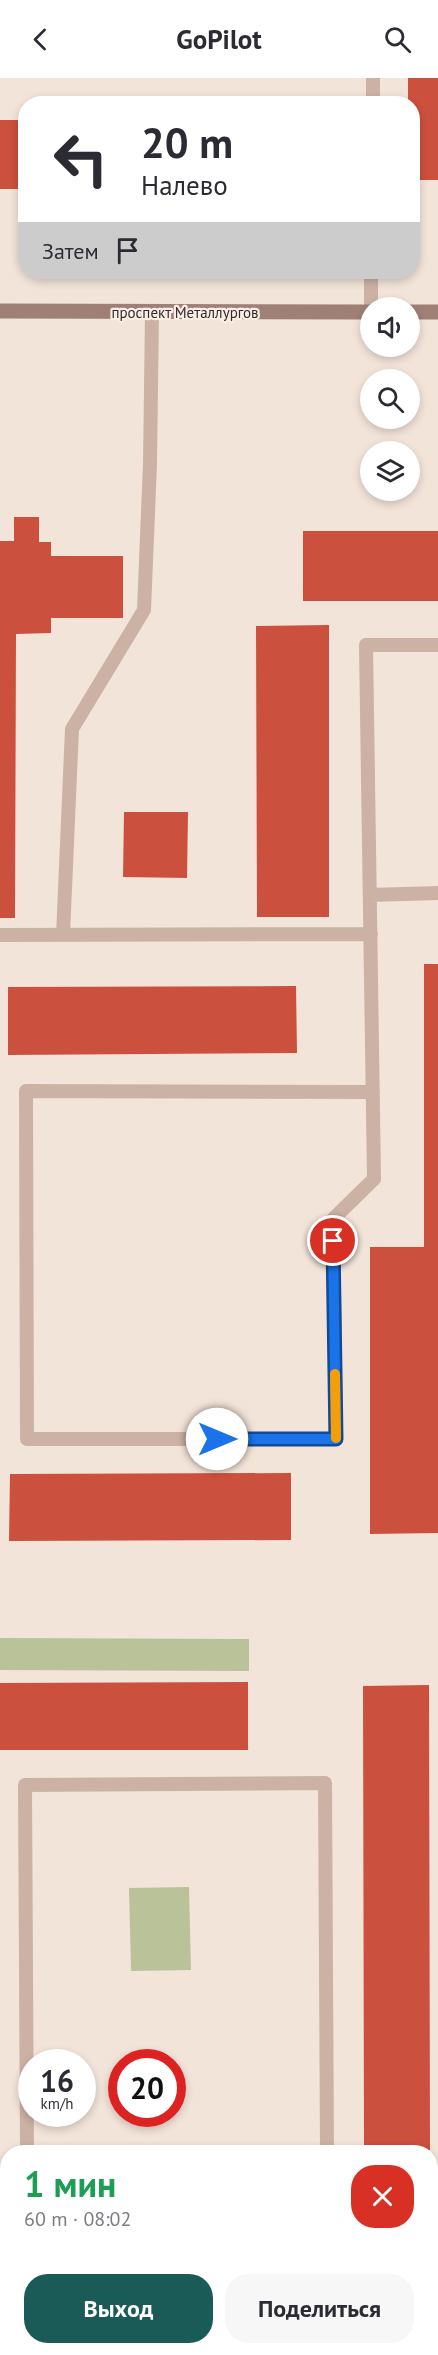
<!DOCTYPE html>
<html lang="ru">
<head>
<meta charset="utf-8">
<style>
  :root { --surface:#fff; --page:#f7f7f7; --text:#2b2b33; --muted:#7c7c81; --accent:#1a5a57 }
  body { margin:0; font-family:"PT Sans",sans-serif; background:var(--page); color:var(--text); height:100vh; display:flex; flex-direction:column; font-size:22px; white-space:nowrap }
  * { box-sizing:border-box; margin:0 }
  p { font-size:20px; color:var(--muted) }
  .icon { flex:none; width:33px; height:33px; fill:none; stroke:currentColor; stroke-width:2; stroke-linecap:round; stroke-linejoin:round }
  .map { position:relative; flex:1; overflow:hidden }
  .sheet { position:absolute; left:0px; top:2067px; width:438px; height:210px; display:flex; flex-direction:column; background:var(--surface); border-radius:24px 24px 0 0; box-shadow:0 3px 9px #0003 }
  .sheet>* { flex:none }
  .top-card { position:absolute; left:18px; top:18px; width:402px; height:183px; border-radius:24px; box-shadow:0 3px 9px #0003; background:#fff; color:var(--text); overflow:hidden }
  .buttons { position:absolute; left:360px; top:219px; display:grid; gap:12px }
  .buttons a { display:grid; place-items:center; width:60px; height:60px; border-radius:50%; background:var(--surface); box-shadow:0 3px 9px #0003; font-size:30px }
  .speed { position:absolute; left:18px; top:1971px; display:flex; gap:12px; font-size:30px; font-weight:700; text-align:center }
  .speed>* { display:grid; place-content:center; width:78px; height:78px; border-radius:50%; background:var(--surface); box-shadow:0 3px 9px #0003; line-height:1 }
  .speed small { font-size:15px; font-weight:400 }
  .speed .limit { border:9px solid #d22; background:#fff; color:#111 }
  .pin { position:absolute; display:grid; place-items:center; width:51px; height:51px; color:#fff; margin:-26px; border:3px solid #fff; border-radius:50%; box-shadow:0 2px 6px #0007 }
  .me { position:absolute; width:66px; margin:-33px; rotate:90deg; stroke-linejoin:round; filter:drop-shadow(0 0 4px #0008) }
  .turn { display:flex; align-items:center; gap:21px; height:126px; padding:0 24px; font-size:27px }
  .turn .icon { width:78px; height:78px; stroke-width:2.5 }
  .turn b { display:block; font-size:42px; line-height:51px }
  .then { display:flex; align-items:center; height:57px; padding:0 24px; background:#0003; gap:12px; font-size:22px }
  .round { display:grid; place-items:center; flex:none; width:63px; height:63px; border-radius:24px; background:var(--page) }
  .headline { display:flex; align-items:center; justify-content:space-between; height:102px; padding:0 24px }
  h1 { font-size:36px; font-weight:800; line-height:45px; color:#1e9e55 }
  .primary-button { display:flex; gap:12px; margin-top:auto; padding:12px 24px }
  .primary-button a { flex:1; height:69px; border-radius:24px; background:var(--accent); color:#fff; font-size:24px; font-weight:800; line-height:69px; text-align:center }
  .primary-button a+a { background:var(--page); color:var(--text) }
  header { display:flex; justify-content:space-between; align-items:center; height:78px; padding:0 24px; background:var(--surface); font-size:27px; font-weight:800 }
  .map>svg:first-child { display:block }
  .green { fill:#b9c299 }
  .building { fill:#cc503e }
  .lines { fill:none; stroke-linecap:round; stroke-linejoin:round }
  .lane { stroke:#cbb2a5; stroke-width:14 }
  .secondary { stroke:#9f8076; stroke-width:15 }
  .route-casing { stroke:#114b97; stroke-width:15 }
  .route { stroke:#1a73e8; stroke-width:10 }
  .slow { stroke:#f59e0b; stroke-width:10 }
  .labels { text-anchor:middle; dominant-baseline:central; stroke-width:4.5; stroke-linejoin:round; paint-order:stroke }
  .street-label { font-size:15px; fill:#362a27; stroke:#faeee6 }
</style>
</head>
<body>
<header><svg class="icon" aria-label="back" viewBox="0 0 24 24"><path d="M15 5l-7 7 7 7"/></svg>GoPilot<svg class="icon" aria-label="search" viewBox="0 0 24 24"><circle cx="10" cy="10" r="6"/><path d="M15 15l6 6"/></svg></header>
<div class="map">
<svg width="438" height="2277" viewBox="0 0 438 2277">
  <rect width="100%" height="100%" fill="#f3e4d9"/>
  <!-- green -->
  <path class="green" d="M0,1560l249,1v32l-249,-1z
    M189,1809l2,83 -60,1 -2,-83z
    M431,2261h7v16h-222l-9,-7h223z"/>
  <!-- building -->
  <path class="building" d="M408,0h30v102h-26v-76h-4z
    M0,42h26v69h-26z
    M14,439h25v25h12v14h72v62h-72v15l-35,1 -1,284h-15v-377h14z
    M303,453h135v70h-135z
    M329,547v292h-72l-1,-291z
    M124,734h64l-1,66 -64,-1z
    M424,886h14v569l-68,1v-287h54z
    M296,908l1,67 -289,2v-68z
    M291,1395v67l-282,1 1,-67z
    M248,1604v68h-248v-67z
    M429,1607l1,465h-66l-1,-464z
    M0,2185h8v69h-8z"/>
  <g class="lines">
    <!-- lane -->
    <path class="lane" d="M373,26v-26
      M371,230v-36
      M370,817l68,-2
      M0,857l371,-1
      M63,857l9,-206 72,-119 6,-146 2,-152
      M373,1014l-347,-1 1,348h309l-3,-220 41,-40 -8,-534h72
      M27,2074l-2,-367 300,-2 2,369
      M430,2140h8"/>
    <!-- secondary -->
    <path class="secondary" d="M0,233l370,1
      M410,234h28"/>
  </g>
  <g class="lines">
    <defs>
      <path id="route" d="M217,1361h119l-3,-198"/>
    </defs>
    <!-- route casing -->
    <use href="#route" class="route-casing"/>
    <!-- route -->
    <use href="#route" class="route"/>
    <!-- slow -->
    <path class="slow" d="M335,1296l1,64"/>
  </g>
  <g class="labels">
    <!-- street labels -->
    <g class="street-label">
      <text x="185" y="234">проспект Металлургов</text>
    </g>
  </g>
</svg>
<div class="buttons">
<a><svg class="icon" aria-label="sound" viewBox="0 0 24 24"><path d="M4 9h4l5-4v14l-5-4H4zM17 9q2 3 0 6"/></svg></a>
<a><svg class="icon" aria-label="search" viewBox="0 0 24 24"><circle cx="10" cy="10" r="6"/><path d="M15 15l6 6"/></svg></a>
<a><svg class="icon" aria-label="layers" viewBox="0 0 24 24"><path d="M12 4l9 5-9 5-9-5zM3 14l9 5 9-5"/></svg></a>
</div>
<div class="speed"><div>16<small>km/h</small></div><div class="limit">20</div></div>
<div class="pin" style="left:333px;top:1163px;background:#d93025"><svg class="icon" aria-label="arrive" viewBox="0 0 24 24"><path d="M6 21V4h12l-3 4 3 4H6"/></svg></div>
<svg class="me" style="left:217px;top:1361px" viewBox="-20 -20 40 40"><circle r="19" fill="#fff"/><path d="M0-13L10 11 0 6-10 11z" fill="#1a73e8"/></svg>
<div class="top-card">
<div class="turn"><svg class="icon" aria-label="left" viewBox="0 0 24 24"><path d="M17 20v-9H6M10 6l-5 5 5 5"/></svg><div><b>20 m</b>Налево</div></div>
<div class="then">Затем<svg class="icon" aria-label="arrive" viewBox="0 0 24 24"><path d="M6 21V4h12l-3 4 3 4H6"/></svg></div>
</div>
<section class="sheet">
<div class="headline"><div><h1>1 мин</h1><p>60 m · 08:02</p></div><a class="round" style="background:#d93025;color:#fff"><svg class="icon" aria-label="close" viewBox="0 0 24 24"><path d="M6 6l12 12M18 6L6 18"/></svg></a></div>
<div class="primary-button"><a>Выход</a><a>Поделиться</a></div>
</section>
</div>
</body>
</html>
